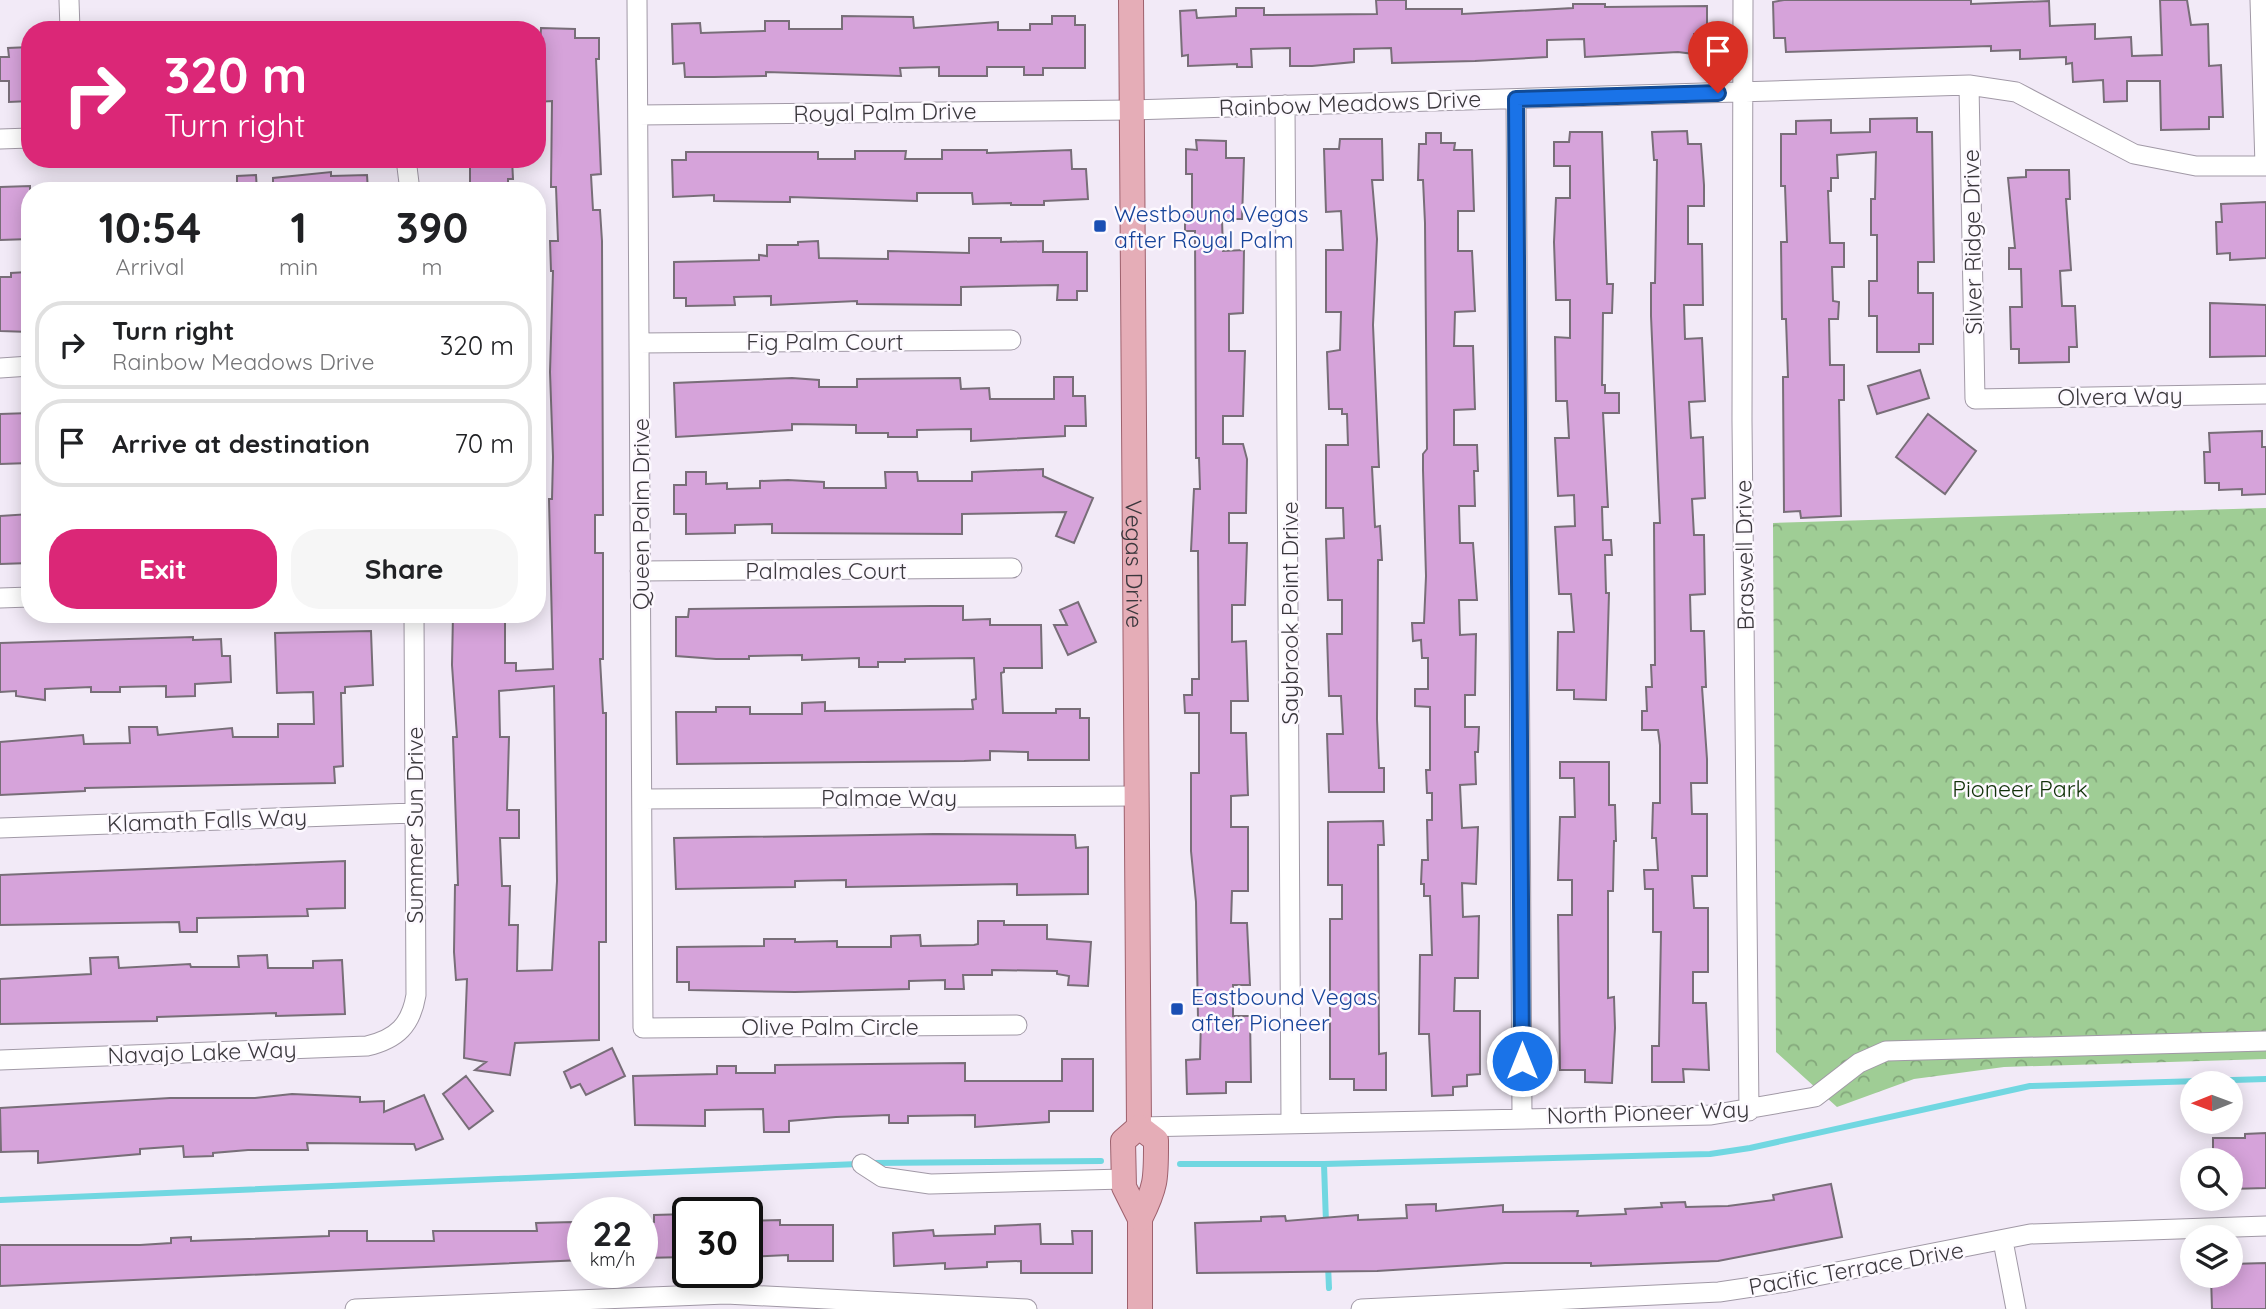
<!DOCTYPE html>
<html lang="en">
<head>
<meta charset="utf-8">
<style>
  :root { --surface:#fff; --page:#f6f6f6; --text:#202124; --muted:#757577; --line:#e0e0e0; --accent:#db2777 }
  body { margin:0; font-family:Quicksand,sans-serif; background:var(--page); color:var(--text); height:100vh; display:flex; flex-direction:column; font-size:26px; white-space:nowrap }
  * { box-sizing:border-box; margin:0 }
  p { font-size:23px; color:var(--muted) }
  .icon { flex:none; width:38px; height:38px; fill:none; stroke:currentColor; stroke-width:2; stroke-linecap:round; stroke-linejoin:round }
  .map { position:relative; flex:1; overflow:hidden }
  .panel { position:absolute; left:21px; top:182px; width:525px; height:441px; display:flex; flex-direction:column; background:var(--surface); border-radius:28px; box-shadow:0 4px 18px #0003 }
  .panel>* { flex:none }
  .hud { position:absolute; left:21px; top:21px; width:525px; height:147px; border-radius:28px; box-shadow:0 4px 18px #0003; background:#db2777; color:#fff; overflow:hidden }
  .needle { width:46px; rotate:269deg }
  .tools { position:absolute; left:2180px; top:1071px; display:grid; gap:14px }
  .tools a { display:grid; place-items:center; width:63px; height:63px; border-radius:50%; background:var(--surface); box-shadow:0 4px 18px #0003; font-size:35px }
  .speed { position:absolute; left:567px; top:1197px; display:flex; gap:14px; font-size:35px; font-weight:700; text-align:center }
  .speed>* { display:grid; place-content:center; width:91px; height:91px; border-radius:50%; background:var(--surface); box-shadow:0 4px 18px #0003; line-height:1 }
  .speed small { font-size:18px; font-weight:400 }
  .speed .limit { border:4px solid #111; border-radius:10px; background:#fff; color:#111 }
  .pin { position:absolute; display:grid; place-items:center; width:60px; height:60px; color:#fff; margin:-72px -30px; border-radius:50% 50% 50% 0; rotate:-45deg; box-shadow:0 0 7px #0007 }
  .pin .icon { rotate:45deg }
  .me { position:absolute; width:77px; margin:-38px; rotate:0deg; stroke-linejoin:round; filter:drop-shadow(0 0 5px #0008) }
  .turn { display:flex; align-items:center; gap:24px; height:147px; padding:0 28px; font-size:32px }
  .turn .icon { width:91px; height:91px; stroke-width:2.5 }
  .turn b { display:block; font-size:49px; line-height:60px }
  .eta { display:flex; justify-content:space-evenly; align-items:center; height:119px; text-align:center }
  .eta b { font-size:42px; font-weight:700; line-height:49px }
  .primary-button { display:flex; gap:14px; margin-top:auto; padding:14px 28px }
  .primary-button a { flex:1; height:80px; border-radius:28px; background:var(--accent); color:#fff; font-size:28px; font-weight:700; line-height:80px; text-align:center }
  .primary-button a+a { background:var(--page); color:var(--text) }
  ul { padding:0; list-style:none }
  li { display:flex; align-items:center; gap:21px; height:88px; margin:0 14px 10px; padding:0 14px; border:4px solid var(--line); border-radius:28px }
  li div { flex:1 }
  li b { display:block; font-size:26px }
  li em { font-style:normal }
  .map>svg:first-child { display:block }
  .park { fill:url(#park-crowns) }
  .lines { fill:none; stroke-linecap:round; stroke-linejoin:round }
  .stream { stroke:#71d7e1; stroke-width:6 }
  .building { fill:#d6a3da; stroke:#786e78; stroke-width:2; fill-rule:evenodd }
  .minor-casing { stroke:#a199a6; stroke-width:21 }
  .major-casing { stroke:#9e616d; stroke-width:26 }
  .minor { stroke:#fff; stroke-width:19 }
  .major { stroke:#e5adb7; stroke-width:24 }
  .route-casing { stroke:#114b97; stroke-width:18 }
  .route { stroke:#1a73e8; stroke-width:12 }
  .transit-dot { fill:#1a4fb4; stroke:#fdf9ff; stroke-width:2.5 }
  .labels { text-anchor:middle; dominant-baseline:central; stroke-width:5; stroke-linejoin:round; paint-order:stroke }
  .street-label { font-size:23px; fill:#3b383d; stroke:#fdf9ff }
  .transit-label { font-size:23px; fill:#164399; stroke:#fdf9ff; text-anchor:start }
  .park-label { font-size:23px; fill:#12320a; stroke:#fdf9ff }
</style>
</head>
<body>
<div class="map">
<svg width="2266" height="1309" viewBox="0 0 2266 1309">
  <defs>
    <pattern id="park-crowns" width="20" height="18" patternUnits="userSpaceOnUse" patternTransform="scale(1.75)"><rect width="20" height="18" fill="#9fcd95"/><path d="M2 6a3 3 0 1 1 6 0M12 15a3 3 0 1 1 6 0" fill="none" stroke="#83a77b"/></pattern>
  </defs>
  <rect width="100%" height="100%" fill="#f2eaf7"/>
  <!-- park -->
  <path class="park" d="M2266,508v551l-262,8 -90,12 -77,28 -61,-55 -3,-529z"/>
  <g class="lines">
    <!-- stream -->
    <path class="stream" d="M873,1163l228,-2
      M1180,1164h144l386,-10 40,-6 280,-62 236,-7
      M1324,1164l2,59
      M0,1200l858,-36
      M1328,1265l1,23"/>
  </g>
  <!-- building -->
  <path class="building" d="M1376,0h30v9h56v5l111,-6v-4h32v3l102,-1v28h-13v20l-16,-2 -93,5 -1,-18 -37,1v17l-72,4 -83,2 -1,-15 -37,1v13l-42,4h-22v-18l-39,1 1,18h-15v-3l-49,2v-11l-6,1 -2,-45 16,-1 1,8 39,-2v-8h28v7l113,-1z
    M1784,0h187v4l78,-3 1,25 45,-2v15l36,-2 1,19 30,-1 -2,-55h27l4,25 17,-1 1,42 12,-1 2,52h-14v12l-48,1 -1,-49h-33v20l-23,1 -1,-22 -30,2 -1,-19 -6,1v-7l-46,2v-9l-29,1v-5l-205,6 -1,-14h-11l-1,-36z
    M842,16l71,1 1,11 84,-6v8h32v-6h22v-8h23v9h10v43h-42v7h-19v-8h-37v9h-48v-9l-39,1 1,8 -135,-4v4l-52,1h-29l-1,-14 -11,1 -1,-40 28,-1 1,10 64,-2v-10h24v8h53z
    M541,28l34,1v9h24v21h-3l5,115 -10,1 2,35h7l2,31 1,274h-8v38h8v106h-3l3,54h3v229h-7v98l-84,3 -5,32 -35,-5 11,-8 -22,-4 3,-79 -11,1 -2,-28 1,-67h3l-5,-148h4l-5,-72 1,-51h52v49h11v8l37,-2 -4,-170h3l1,-42 -3,-85 3,-101h-2l-1,-30h8l-2,-54h-5l1,-86 -15,1zM554,686l3,195 -5,89 -35,1 1,-46h-9l1,-39h-8l-2,-48h19v-28h-12l2,-73h-9l-1,-46z
    M30,47v54l-21,1v-21h-9v-24h9l-1,-9z
    M1917,118v14h15l2,130h-16v31h15v51h-14v8h-42v-36h-8v-35h8v-46h-6v-36h4l1,-47 -39,3 1,23h-7v13h-3l2,52h14v24h-12l1,34 6,1 -1,17h-9l1,46h14v35h-5l2,116 -40,2 -1,-7 -16,1 -1,-135h5l-2,-58h-4l-1,-77h6l-2,-56h-4v-52h15v-13l35,-1v13l39,-1v-13z
    M1687,131l1,13h13l3,41v21h-16v38h14l1,61h-19l1,34 17,-1 3,63 -16,1 2,36 12,-1 2,61 -13,1 2,36h10l1,59 -15,1 1,36h13l2,56h-4l5,72v24h-16l1,31h15v62h-15l2,32h14v64h-15v31h13l3,67 -26,-1 1,13h-32v-36h7l2,-114h-8v-43h-8l-1,-19h14l-2,-32h-4l1,-35h7v-58l-2,-15h-16v-19h5l-1,-24h6l-1,-22h4l-1,-142h6l-9,-207v-33h4l2,-123h-3l-2,-28z
    M1570,132h32l5,152h6l-1,29h-9l-1,72h3v8h14v20h-16l5,94h-6l1,33h8l1,15h-7l1,38h3l-3,107 -32,-1v-9h-17l1,-58h16l-3,-38h-12l-4,-67 20,-1 -1,-31 -16,1 -3,-58h14l-2,-37h-11l-1,-64 15,1v-38h-14l-2,-58 2,-44h14v-32h-16v-24h15z
    M1426,133h15v10h14l-1,7h18l2,61h-16v40h14l3,60 -20,1 -1,34h19l2,63 -21,1v35h23l1,26h-4l1,35h-16l1,37h13l4,57h-18l1,35 16,-1 -1,61h-10v32h14l-1,25h-3l1,32 -16,1 2,43 16,-1 -2,57 -14,-1 1,34 16,-1 -1,62h-23l-1,33h26v63l-13,1v11l-14,1v8l-21,1 -3,-62h-10l1,-79h12l-2,-59h-6v-12h-3l1,-24h6l-1,-40h5v-27h-5l-1,-23h4v-63l-15,-1v-17h13v-31h-6l-1,-18 -8,1 -1,-18h12l2,-47 -3,-106v-16l4,-5 -2,-226 -2,-43h-5l1,-36h7z
    M1340,139h42l1,41h-11l5,59 -4,86 6,142h-7l3,60 5,-1 2,34h-4l-1,159 2,49h5v24h-55l-2,-58h16l-2,-38h-12l-2,-62h15v-34h-14l-2,-61 18,-1 -1,-30h-17v-63h22l-1,-31h-5v-5h-13l-2,-57 13,-2 1,-38h-15v-62h17l-2,-39 -15,1 -2,-63h15z
    M1196,140l30,1v17h18l-2,61h-20l1,32 21,-1 -1,63 -14,1v37h16l-2,65h-20v28h20l4,15 -1,54h-17v30h18l-2,62h-13v37l14,-1 2,60h-17v32h15l2,62 -17,1v31h17v64h-16l-1,32h16l3,62h-17v31h17l1,66h-25v11l-39,1 -1,-34 14,-1 1,-41h-3l-2,-116 -5,-51v-78h8v-60h-14l-1,-18h8v-16h7l-1,-128h-7l3,-62h6l-1,-31h-3l-1,-227h-10v-18l7,-1v-38h-6v-25l11,1z
    M942,150h45v3l84,-3 1,19h14l2,30 -44,2v4h-33v-2l-38,1 -1,-11h-55v8l-127,-4v5l-76,-1v-6l-41,2 -1,-37h14v-8h132v7h37v-8h51l-1,8h37z
    M470,159h42l1,20h-5v12h-38z
    M2026,170h43l1,29h-4l5,71 -11,1 2,35h13l2,41h-8v15l-50,1v-14h-8l-1,-42h12l-1,-38h-12v-21h6l-7,-70 18,-1z
    M331,172v4l36,-1 1,16h-95v-13z
    M256,175l1,16h-20v-15z
    M30,186v53l-30,1v-53z
    M2266,202v56l-36,2v-7l-13,1 -1,-32h6l-1,-18z
    M969,238h32v4l42,-1v11h44v39h-10v9h-20l1,-15 -97,2v18l-104,-1v-3l-86,4v-9l-37,1 1,8 -49,1v-8h-12v-36l85,-2v-5l8,1v-11h31v-3l20,-1 1,17 69,1v-8l81,2z
    M27,272l3,60 -30,-1v-54h11v-4z
    M2210,303l56,2v51l-56,1z
    M1920,370l9,28 -52,16 -9,-28z
    M1054,377h19v19h12l1,30h-21v10l-94,5v-12l-54,1v7h-29v-4h-32v-8l-64,-1v6l-116,7 -2,-54 118,-5 27,2v7h38v-8l103,-1 1,11 28,-1 1,11h64z
    M30,413v50l-30,1v-50z
    M1928,414l48,37 -31,43 -49,-37z
    M2262,431v16h4v47l-24,1v-6l-23,1v-7h-14l-1,-31h6l-1,-19z
    M1043,469v7l50,22 -19,45 -18,-7 10,-24 -104,2v20l-190,-1v-9l-37,1v8l-49,1v-20h-12v-29h12v-13h20v12l21,-1v6l33,-1v-7l28,-1 36,2v6h62l-1,-16h32l1,9h54v-9z
    M30,514v49l-30,1v-48z
    M1078,602l18,40 -28,13 -14,-30h13l-7,-15z
    M930,606h33v14l27,-1v6h51l1,43h-38v4l-3,1 2,40h53v-4h24v9h9v42h-61v-8l-38,-1v9l-26,1 -287,3 -1,-52h40v-5h34v7h52v-11l23,-1v9l148,-2 -1,-9 4,-1 -2,-41 -69,1v3h-27v5h-19v-9l-57,2v-5l-53,1v3h-33l-40,-3v-39h12l1,-8z
    M371,631l2,54 -28,2v6h-4l2,73 -9,1 1,16 -250,5v3l-85,4v-53l83,-7 1,9 46,-1 -1,-16h28l1,8 74,-7 1,9h45v-13h36l-1,-32 -36,1 -2,-60z
    M193,637v3l28,-1 1,17h8l1,26 -36,2v12l-29,1v-11l-46,1v5h-29v-5l-46,2v11l-29,-4v-5l-16,1v-49z
    M1560,762h49v43h6l1,36h-2l-1,50h-5v107l6,-1 1,31 -3,55 -27,-1v-12h-25l-2,-155h14v-35h-14l2,-63h15l-1,-39h-14z
    M1383,821l1,24h-6l1,209 7,-1v37h-32v-11h-24v-160h12v-34h-14v-63z
    M934,834l141,1 1,13 12,-1v47l-71,1v-11l-171,3v-7l-51,1v6l-119,2 -2,-51z
    M345,861v47l-38,1 1,7 -111,2v14h-17l-1,-10 -179,3v-50z
    M978,921h26v4h43v14l44,3 -3,44 -20,-1 1,-9 -12,-2v-3l-65,-1v5h-29l1,14h-19v-9l-36,1v8l-114,3 -106,-2v-8h-12v-35l87,-1v-7h31v3l42,-1v6h54v-11l29,-1 1,11 53,-1 4,-1z
    M267,955l1,13h45v-7l29,-1 3,54 -69,2v-3l-119,4v4l-157,3v-45l91,-5 -1,-16 28,-1 1,11 71,-4 1,3h48l-1,-11z
    M612,1048l13,28 -39,19 -6,-11 -9,4 -7,-16z
    M1062,1059h31v52h-44v11l-74,5v-12l-67,1v7h-19v-8l-53,2 -47,4v11h-25l-1,-23 -58,1v16l-70,-1 -2,-49 84,-2v-8h19v7h39v-8l190,-2v18h97z
    M466,1076l27,35 -24,18 -26,-35z
    M292,1094l68,3v5l24,-1v11l40,-17 19,44 -27,11 -2,-6 -107,-1 1,7h-60l-35,3v3l-29,1 -1,-11 -43,3v5l-102,9v-12l-37,1 -1,-44 170,-10h85z
    M2266,1133v55l-35,1v-29h-18v-22h32v-4z
    M1831,1184l11,53 -124,24 -127,5v-3h-86l-128,8 -180,2 -2,-50 66,-2v-4l24,-1 1,5 72,-6v5l49,-2 -1,-13 30,-1v7l67,-6v7l75,-1 -1,5 49,-2 -1,-5 37,-2 -1,-4 24,-1 1,5 42,-1 46,-6 -1,-5z
    M688,1214v43l-46,1v-36h12v-7z
    M780,1220v5h53v36h-45v-6l-41,2v-36z
    M573,1222l1,5h9v33l-583,26v-41h140l31,-2v-5l20,-1v4l138,-5v-5h38v10h67l-1,-10h104l-1,-8z
    M1040,1224l1,20h32l-1,-13h20v42h-71v-12l-34,1v5l-42,2v-6l-51,3 -1,-33 40,-3 1,6 61,-2v-8z
    M2266,1263v46h-54l-1,-33h20v-12z"/>
  <g class="lines">
    <defs>
      <path id="minor" d="M69,0l1,30
        M637,0l6,1028 374,-3
        M1743,0l-1,421 7,690
        M2260,0l5,166
        M1969,85l6,314 291,-5
        M1516,99l6,1017
        M1285,105l6,1016
        M638,115l493,-5 838,-25 47,7 118,62 62,12h70
        M0,139l30,-1
        M406,159l4,32
        M639,343l372,-3
        M0,368l30,-2
        M640,571l372,-3
        M0,598l30,-1
        M642,799l495,-3
        M0,828l413,-15
        M0,1060l367,-14c30,-7 44,-21 49,-51l-2,-381
        M1139,1127l572,-12 104,-18 44,-34 27,-12 380,-10
        M862,1164l20,13 48,7 194,-5
        M2003,1241l13,68
        M355,1309l371,-15 301,15
        M1361,1309l358,-17 67,-10 244,-48 236,-8"/>
      <g id="major">
        <path id="s1" d="M1131,0l8,1127 -16,14 1,46 16,32v90"/>
        <path d="M1139,1127l17,13c0,38 1,45 -16,79"/>
      </g>
    </defs>
    <!-- minor casing -->
    <use href="#minor" class="minor-casing"/>
    <!-- major casing -->
    <use href="#major" class="major-casing"/>
    <!-- minor -->
    <use href="#minor" class="minor"/>
    <!-- major -->
    <use href="#major" class="major"/>
  </g>
  <g class="lines">
    <defs>
      <path id="route" d="M1522,1061l-6,-962 202,-6"/>
    </defs>
    <!-- route casing -->
    <use href="#route" class="route-casing"/>
    <!-- route -->
    <use href="#route" class="route"/>
  </g>
  <!-- markers -->
  <g class="transit-dot">
    <rect x="1093" y="219" width="14" height="14" rx="3.5"/>
    <rect x="1170" y="1002" width="14" height="14" rx="3.5"/>
  </g>
  <g class="labels">
    <!-- street labels -->
    <g class="street-label">
      <text transform="translate(1350 103) rotate(-2)">Rainbow Meadows Drive</text>
      <text transform="translate(885 112) rotate(-1)">Royal Palm Drive</text>
      <text transform="translate(1972 242) rotate(-91)">Silver Ridge Drive</text>
      <text x="825" y="341">Fig Palm Court</text>
      <text transform="translate(2120 396) rotate(-1)">Olvera Way</text>
      <text transform="translate(640 514) rotate(-90)">Queen Palm Drive</text>
      <text transform="translate(1744 555) rotate(-91)">Braswell Drive</text>
      <text stroke="none"><textPath href="#s1" startOffset="564">Vegas Drive</textPath></text>
      <text x="826" y="570">Palmales Court</text>
      <text transform="translate(1289 613) rotate(-90)">Saybrook Point Drive</text>
      <text x="889" y="797">Palmae Way</text>
      <text transform="translate(207 820) rotate(-2)">Klamath Falls Way</text>
      <text transform="translate(414 825) rotate(-90)">Summer Sun Drive</text>
      <text x="830" y="1026">Olive Palm Circle</text>
      <text transform="translate(202 1052) rotate(-2)">Navajo Lake Way</text>
      <text transform="translate(1648 1112) rotate(-2)">North Pioneer Way</text>
      <text transform="translate(1856 1268) rotate(-10)">Pacific Terrace Drive</text>
    </g>
    <!-- transit labels -->
    <g class="transit-label">
      <text x="1114" y="213">Westbound Vegas<tspan x="1114" dy="26">after Royal Palm</tspan></text>
      <text x="1191" y="996">Eastbound Vegas<tspan x="1191" dy="26">after Pioneer</tspan></text>
    </g>
    <!-- park labels -->
    <g class="park-label">
      <text x="2020" y="788">Pioneer Park</text>
    </g>
  </g>
</svg>
<div class="tools">
<a><svg class="needle" viewBox="-14 -14 28 28"><path d="M0-13l5 13h-10z" fill="#e53935"/><path d="M0 13l5-13h-10z" fill="#757577"/></svg></a>
<a><svg class="icon" aria-label="search" viewBox="0 0 24 24"><circle cx="10" cy="10" r="6"/><path d="M15 15l6 6"/></svg></a>
<a><svg class="icon" aria-label="layers" viewBox="0 0 24 24"><path d="M12 4l9 5-9 5-9-5zM3 14l9 5 9-5"/></svg></a>
</div>
<div class="speed"><div>22<small>km/h</small></div><div class="limit">30</div></div>
<div class="pin" style="left:1718px;top:93px;background:#d93025"><svg class="icon" aria-label="arrive" viewBox="0 0 24 24"><path d="M6 21V4h12l-3 4 3 4H6"/></svg></div>
<svg class="me" style="left:1522px;top:1061px" viewBox="-20 -20 40 40"><circle r="17" fill="#1a73e8" stroke="#fff" stroke-width="3"/><path d="M0-11L8 9 0 5-8 9z" fill="#fff"/></svg>
<div class="hud">
<div class="turn"><svg class="icon" aria-label="right" viewBox="0 0 24 24"><path d="M7 20v-9h11M14 6l5 5-5 5"/></svg><div><b>320 m</b>Turn right</div></div>
</div>
<section class="panel">
<div class="eta">
<div><b>10:54</b><p>Arrival</p></div>
<div><b>1</b><p>min</p></div>
<div><b>390</b><p>m</p></div>
</div>
<ul>
<li><svg class="icon" aria-label="right" viewBox="0 0 24 24"><path d="M7 20v-9h11M14 6l5 5-5 5"/></svg><div><b>Turn right</b><p>Rainbow Meadows Drive</p></div><em>320 m</em></li>
<li><svg class="icon" aria-label="arrive" viewBox="0 0 24 24"><path d="M6 21V4h12l-3 4 3 4H6"/></svg><div><b>Arrive at destination</b></div><em>70 m</em></li>
</ul>
<div class="primary-button"><a>Exit</a><a>Share</a></div>
</section>
</div>
</body>
</html>
